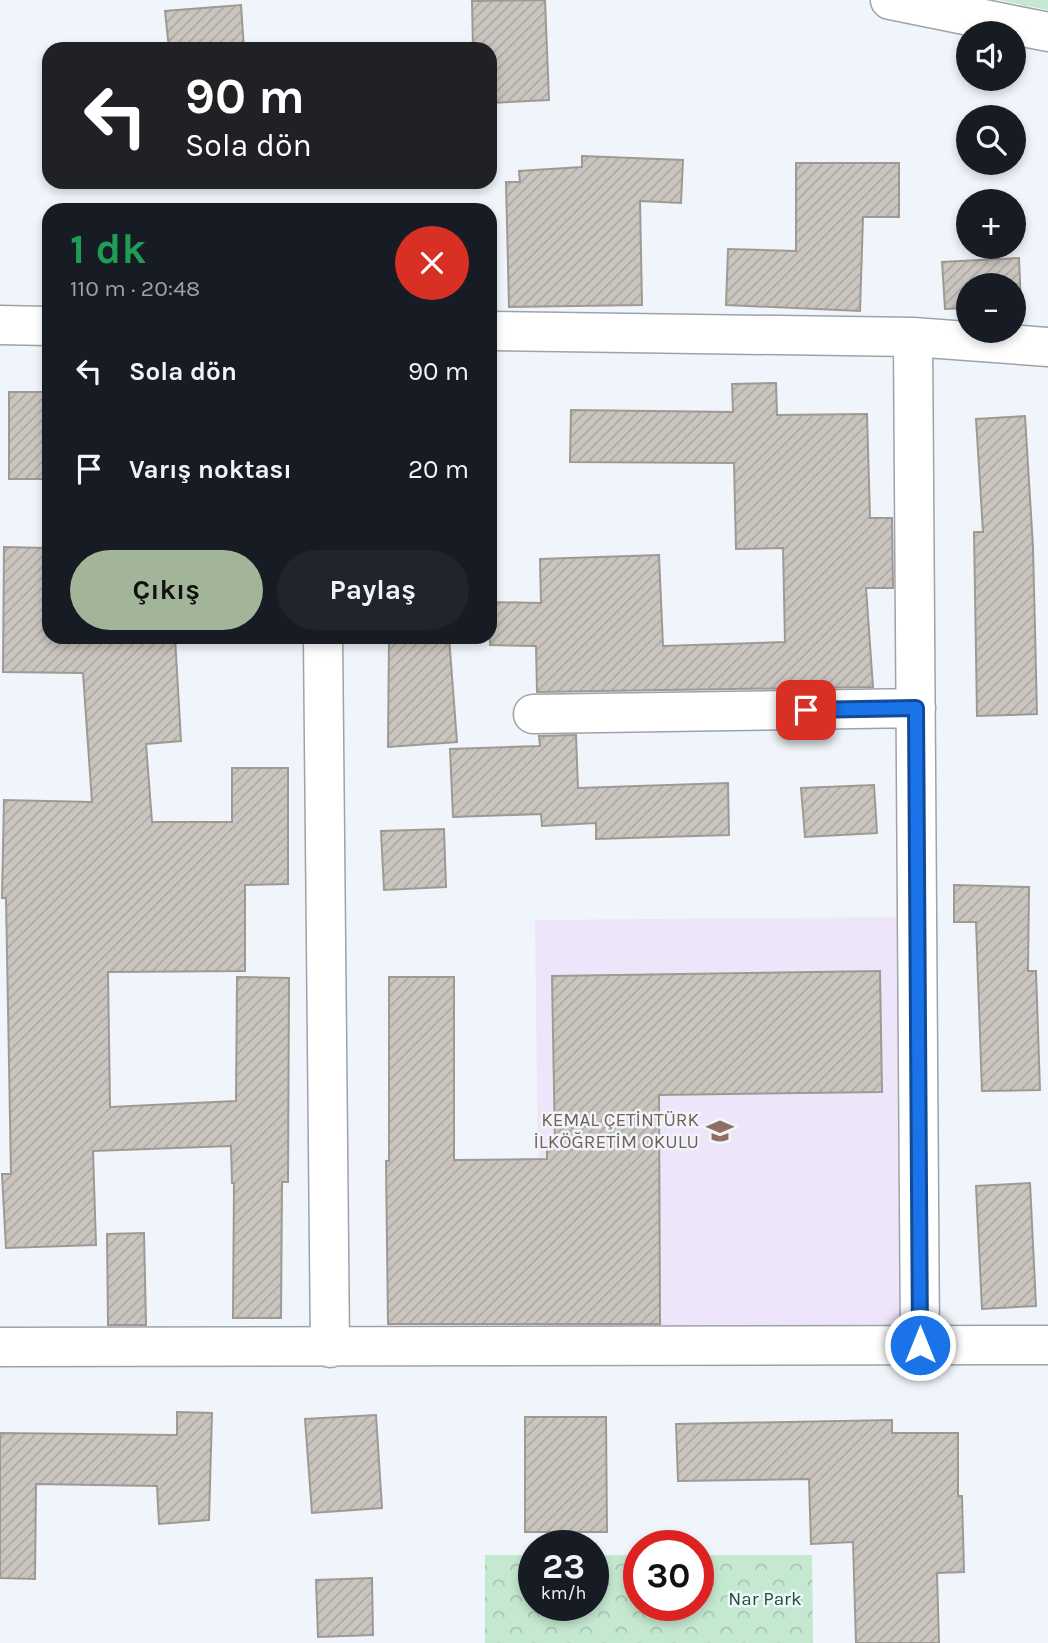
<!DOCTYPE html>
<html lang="tr">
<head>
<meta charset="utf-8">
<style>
  :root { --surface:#171b24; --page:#20242c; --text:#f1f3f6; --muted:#9ea1a6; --accent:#a3b598 }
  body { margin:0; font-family:Karla,sans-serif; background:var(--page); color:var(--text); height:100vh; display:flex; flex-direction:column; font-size:26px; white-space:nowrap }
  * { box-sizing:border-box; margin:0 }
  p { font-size:23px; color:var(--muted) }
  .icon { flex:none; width:38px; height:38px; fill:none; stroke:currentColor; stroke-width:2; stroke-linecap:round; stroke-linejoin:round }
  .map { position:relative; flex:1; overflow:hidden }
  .drawer { position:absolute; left:42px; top:203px; width:455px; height:441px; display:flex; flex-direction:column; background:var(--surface); border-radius:21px; box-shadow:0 4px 10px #0003 }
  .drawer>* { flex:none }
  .guide { position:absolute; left:42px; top:42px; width:455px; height:147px; border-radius:21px; box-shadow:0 4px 10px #0003; background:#202124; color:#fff; overflow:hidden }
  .controls { position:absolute; left:956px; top:21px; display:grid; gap:14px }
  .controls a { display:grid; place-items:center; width:70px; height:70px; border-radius:50%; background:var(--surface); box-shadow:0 4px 10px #0003; font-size:35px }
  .speed { position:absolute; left:518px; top:1530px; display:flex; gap:14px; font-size:35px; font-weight:700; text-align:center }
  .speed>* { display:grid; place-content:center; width:91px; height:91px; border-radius:50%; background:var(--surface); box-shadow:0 4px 10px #0003; line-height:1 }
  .speed small { font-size:18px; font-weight:400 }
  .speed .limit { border:10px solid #d22; background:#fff; color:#111 }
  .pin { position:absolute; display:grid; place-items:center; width:60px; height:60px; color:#fff; margin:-30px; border-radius:14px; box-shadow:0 4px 10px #0006 }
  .me { position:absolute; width:77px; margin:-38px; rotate:0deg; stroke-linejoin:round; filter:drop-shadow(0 0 5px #0008) }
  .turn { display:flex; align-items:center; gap:24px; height:147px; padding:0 28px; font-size:32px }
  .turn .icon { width:91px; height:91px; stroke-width:2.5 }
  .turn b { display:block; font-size:49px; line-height:60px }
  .round { display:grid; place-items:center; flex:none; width:74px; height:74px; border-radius:37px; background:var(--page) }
  .overview { display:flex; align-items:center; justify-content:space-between; height:119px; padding:0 28px }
  h1 { font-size:42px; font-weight:700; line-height:52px; color:#1e9e55 }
  .button { display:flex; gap:14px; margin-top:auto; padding:14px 28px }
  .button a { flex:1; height:80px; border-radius:42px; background:var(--accent); color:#111; font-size:28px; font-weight:700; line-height:80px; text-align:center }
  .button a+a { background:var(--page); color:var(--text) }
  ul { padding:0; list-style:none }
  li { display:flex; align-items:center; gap:21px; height:98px; padding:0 28px }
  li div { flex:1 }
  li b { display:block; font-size:26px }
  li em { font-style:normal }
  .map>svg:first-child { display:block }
  .education { fill:#efe5fa }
  .park { fill:url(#park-crowns) }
  .building { fill:url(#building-hatch); stroke:#9f9994; stroke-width:2 }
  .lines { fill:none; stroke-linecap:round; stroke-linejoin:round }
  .minor-casing { stroke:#9da3a8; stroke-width:41 }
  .minor { stroke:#fff; stroke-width:38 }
  .route-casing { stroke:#114b97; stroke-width:18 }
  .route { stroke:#1a73e8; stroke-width:12 }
  .labels { text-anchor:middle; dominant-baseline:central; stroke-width:5; stroke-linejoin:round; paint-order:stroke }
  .education-label { font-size:19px; fill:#785e54; stroke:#eff5fb; text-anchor:end }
  .park-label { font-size:19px; fill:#1b5333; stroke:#eff5fb }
</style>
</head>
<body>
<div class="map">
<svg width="1048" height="1643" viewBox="0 0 1048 1643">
  <defs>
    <pattern id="park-crowns" width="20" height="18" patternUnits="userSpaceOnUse" patternTransform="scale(1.75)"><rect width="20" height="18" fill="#c5e8d0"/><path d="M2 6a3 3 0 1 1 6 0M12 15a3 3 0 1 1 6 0" fill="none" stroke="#a8c6b2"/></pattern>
    <pattern id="building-hatch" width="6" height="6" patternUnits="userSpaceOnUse" patternTransform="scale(1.75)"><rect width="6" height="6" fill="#cbc5bf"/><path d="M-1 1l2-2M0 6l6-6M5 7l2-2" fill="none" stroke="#ada8a3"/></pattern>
  </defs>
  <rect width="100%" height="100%" fill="#eff5fb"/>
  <!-- education -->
  <path class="education" d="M899,917l5,424 -364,3 -5,-424z"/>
  <!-- park -->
  <path class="park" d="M999,0h49v10z
    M485,1555h49v50h59v-50h46v50h59v-50h114l1,88h-328z"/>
  <!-- building -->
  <path class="building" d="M545,0l4,100 -59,3v-54h-17l-1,-48z
    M241,5l3,44h-75l-4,-38z
    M582,156l101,4 -2,43 -41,-2 2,104 -133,2 -3,-125h14l-1,-11 63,-4z
    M796,163h103v54h-36l-3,94 -134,-6 2,-56 68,2z
    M1019,258l2,48h-8v-21h-45v23l-23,1 -3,-47z
    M776,383l1,32 90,-1 3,104h22l1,70h-27l7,99 -336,5 -1,-46 -46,-1v-43l51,1 -1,-44 119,-4 4,91 122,-4 -2,-94 -47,1 -2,-86 -164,-1 1,-52 162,2 -1,-28z
    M9,392h40v87h-40z
    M1025,416l8,131 4,167 -60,2 -3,-184h9l-7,-113z
    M4,547l45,1v89h126l6,104 -35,3 6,78h80v-54h56v116l-43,1v86l-137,1 2,135 126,-6 1,-124 52,1 -1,204h-6l-1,136h-48l1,-135h-2l-1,-37 -138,5 3,94 -90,3 -4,-74h9l-5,-276h-4l2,-98 88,2 -9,-129 -80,-1z
    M389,637h60l8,105 -69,5z
    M576,735l2,53 150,-5 1,52 -133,4v-16l-54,3 -1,-12 -88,3 -3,-68 90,-3 -1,-10z
    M874,785l3,48 -72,4 -4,-49z
    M444,829l2,58 -62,3 -3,-59z
    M954,885l75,2 -1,84h8l4,119 -58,1 -6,-169h-22z
    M880,971l2,121 -223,3 1,229h-272l-2,-163h3v-184h65v183l93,-1v-13h8l-3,-170z
    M1030,1183l6,123 -54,3 -6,-123z
    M144,1233l2,92h-38l-1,-91z
    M177,1412l35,1 -3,107 -50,4 -2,-38 -121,-2 -1,95 -35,-1v-145l177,2z
    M376,1415l6,93 -70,5 -7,-94z
    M525,1417h81l1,115h-82z
    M892,1420v13h66v63h4l2,76 -27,1 2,70h-83l-3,-101 -42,2 -2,-65 -131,2 -2,-57z
    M372,1578l1,57 -55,2 -2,-57z"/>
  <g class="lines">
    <defs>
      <path id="minor" d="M890,0l158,32
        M0,325l49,1
        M490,331l423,6 135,10
        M913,337l7,1008
        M323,637l7,711
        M533,714l383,-6
        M0,1347l1048,-2"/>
    </defs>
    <!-- minor casing -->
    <use href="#minor" class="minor-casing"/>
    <!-- minor -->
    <use href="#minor" class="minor"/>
  </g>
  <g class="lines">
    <defs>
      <path id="route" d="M806,710l110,-2 4,637"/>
    </defs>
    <!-- route casing -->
    <use href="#route" class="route-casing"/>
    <!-- route -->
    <use href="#route" class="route"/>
  </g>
  <!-- icons -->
  <defs>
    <symbol id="school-bare" viewBox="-9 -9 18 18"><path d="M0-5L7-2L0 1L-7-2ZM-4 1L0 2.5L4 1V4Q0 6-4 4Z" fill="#8d6e63" stroke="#eff5fb" stroke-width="2.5" paint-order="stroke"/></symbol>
  </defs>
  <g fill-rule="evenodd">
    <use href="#school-bare" x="701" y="1112" width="38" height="38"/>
  </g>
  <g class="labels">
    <!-- education labels -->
    <g class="education-label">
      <text x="699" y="1120">KEMAL ÇETİNTÜRK<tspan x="699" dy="22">İLKÖĞRETİM OKULU</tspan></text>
    </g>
    <!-- park labels -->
    <g class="park-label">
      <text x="765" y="1599">Nar Park</text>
    </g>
  </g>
</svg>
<div class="controls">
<a><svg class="icon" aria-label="sound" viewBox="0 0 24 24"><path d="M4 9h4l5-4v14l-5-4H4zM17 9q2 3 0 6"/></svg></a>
<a><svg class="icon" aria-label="search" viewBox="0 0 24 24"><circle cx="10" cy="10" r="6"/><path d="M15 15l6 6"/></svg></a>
<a>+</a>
<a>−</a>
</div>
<div class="speed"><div>23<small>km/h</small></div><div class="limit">30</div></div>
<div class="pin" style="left:806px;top:710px;background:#d93025"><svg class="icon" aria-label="arrive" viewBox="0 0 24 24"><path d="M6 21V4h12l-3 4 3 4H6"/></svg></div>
<svg class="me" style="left:920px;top:1345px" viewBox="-20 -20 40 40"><circle r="17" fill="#1a73e8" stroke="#fff" stroke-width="3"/><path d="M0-11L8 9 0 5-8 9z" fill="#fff"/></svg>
<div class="guide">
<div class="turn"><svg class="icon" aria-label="left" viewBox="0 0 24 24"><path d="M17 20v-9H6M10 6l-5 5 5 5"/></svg><div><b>90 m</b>Sola dön</div></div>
</div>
<section class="drawer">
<div class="overview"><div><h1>1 dk</h1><p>110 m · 20:48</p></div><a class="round" style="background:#d93025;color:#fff"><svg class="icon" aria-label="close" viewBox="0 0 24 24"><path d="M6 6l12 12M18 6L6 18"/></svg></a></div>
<ul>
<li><svg class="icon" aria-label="left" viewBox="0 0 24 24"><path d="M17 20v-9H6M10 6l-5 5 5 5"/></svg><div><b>Sola dön</b></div><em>90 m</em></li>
<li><svg class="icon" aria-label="arrive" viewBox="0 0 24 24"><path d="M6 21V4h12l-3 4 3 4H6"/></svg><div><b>Varış noktası</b></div><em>20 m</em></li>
</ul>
<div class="button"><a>Çıkış</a><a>Paylaş</a></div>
</section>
</div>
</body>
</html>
